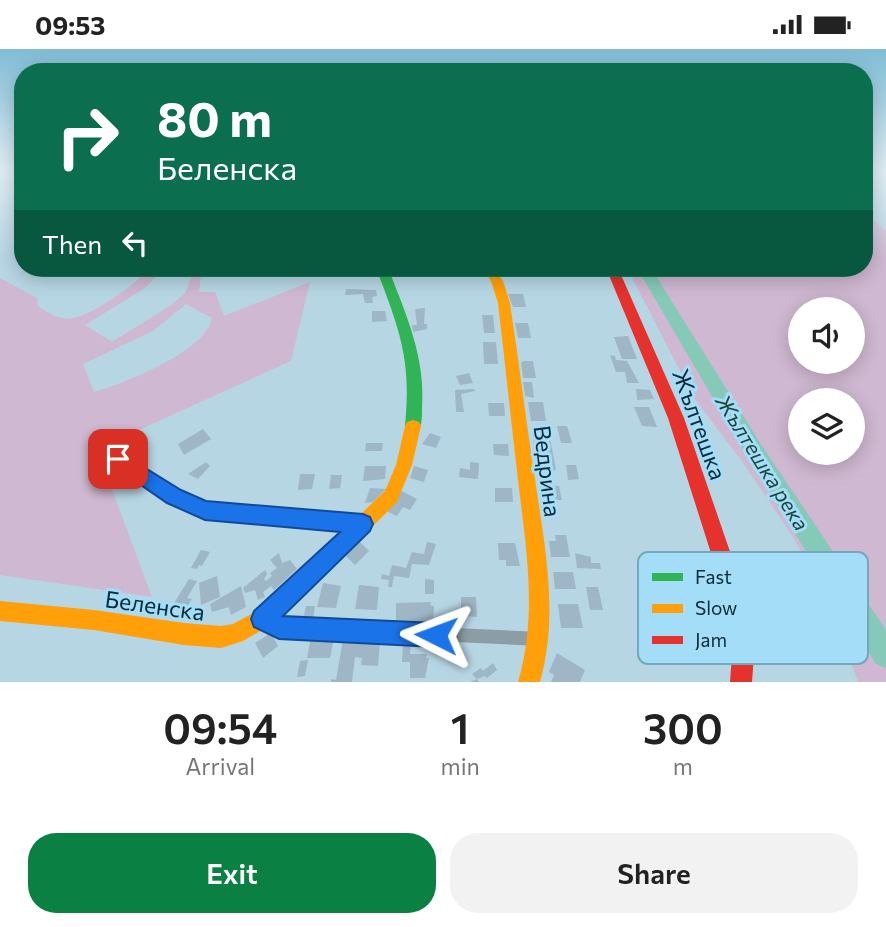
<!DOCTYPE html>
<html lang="en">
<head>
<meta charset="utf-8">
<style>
  :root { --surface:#fff; --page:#f2f2f2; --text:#222; --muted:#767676; --accent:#0b8043 }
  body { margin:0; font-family:Commissioner,sans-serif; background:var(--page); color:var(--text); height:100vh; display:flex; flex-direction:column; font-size:26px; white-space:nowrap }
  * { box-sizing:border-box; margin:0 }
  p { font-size:23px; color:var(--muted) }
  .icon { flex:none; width:38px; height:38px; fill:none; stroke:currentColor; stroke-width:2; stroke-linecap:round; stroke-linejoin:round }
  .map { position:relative; height:633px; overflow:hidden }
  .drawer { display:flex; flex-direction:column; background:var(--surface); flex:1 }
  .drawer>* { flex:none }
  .banner { position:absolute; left:14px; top:14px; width:859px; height:214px; border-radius:28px; box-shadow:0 4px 18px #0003; background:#0b6e4f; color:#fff; overflow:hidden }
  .controls { position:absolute; left:788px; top:248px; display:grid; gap:14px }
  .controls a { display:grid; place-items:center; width:77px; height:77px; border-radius:50%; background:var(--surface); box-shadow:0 4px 18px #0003; font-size:35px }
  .pin { position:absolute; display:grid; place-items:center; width:60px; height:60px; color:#fff; margin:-30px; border-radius:14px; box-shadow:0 4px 10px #0006 }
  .me { position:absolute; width:77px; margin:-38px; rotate:273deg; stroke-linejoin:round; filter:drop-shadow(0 0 5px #0008) }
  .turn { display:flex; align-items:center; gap:24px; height:147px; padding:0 28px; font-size:32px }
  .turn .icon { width:91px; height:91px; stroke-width:2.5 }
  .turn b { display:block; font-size:49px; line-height:60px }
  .then { display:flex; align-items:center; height:66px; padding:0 28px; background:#0003; gap:14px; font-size:26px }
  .eta { display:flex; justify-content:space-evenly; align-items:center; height:119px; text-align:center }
  .eta b { font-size:42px; font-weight:600; line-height:49px }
  .primary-button { display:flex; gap:14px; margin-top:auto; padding:14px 28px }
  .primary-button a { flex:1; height:80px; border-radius:28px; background:var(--accent); color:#fff; font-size:28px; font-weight:600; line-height:80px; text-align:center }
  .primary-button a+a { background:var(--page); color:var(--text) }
  .status { display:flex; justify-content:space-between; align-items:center; height:49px; padding:0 35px; background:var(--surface); direction:ltr }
  .status svg { height:19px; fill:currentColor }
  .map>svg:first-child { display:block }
  .green { fill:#cfb8d1; fill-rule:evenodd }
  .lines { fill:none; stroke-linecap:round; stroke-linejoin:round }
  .river { fill:#85c9b8; fill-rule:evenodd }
  .building { fill:#9eb6c6 }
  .street { fill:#8c9da5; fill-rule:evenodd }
  .fast { fill:#30b455; fill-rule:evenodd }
  .slow { fill:#ff9f0a; fill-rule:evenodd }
  .jam { fill:#e5322d; fill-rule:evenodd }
  .route { fill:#1a73e8; stroke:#114b97; stroke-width:2 }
  .labels { text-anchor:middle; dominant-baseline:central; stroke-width:6; stroke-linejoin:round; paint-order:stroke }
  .water-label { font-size:21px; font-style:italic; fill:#1e4437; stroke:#a3ddf8 }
  .near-street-label { font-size:23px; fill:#092a37; stroke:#a3ddf8 }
  .key { fill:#a3ddf8; stroke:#75a7be; stroke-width:2 }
  .key-label { font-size:19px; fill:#092a37 }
</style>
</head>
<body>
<div class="status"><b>09:53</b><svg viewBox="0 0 49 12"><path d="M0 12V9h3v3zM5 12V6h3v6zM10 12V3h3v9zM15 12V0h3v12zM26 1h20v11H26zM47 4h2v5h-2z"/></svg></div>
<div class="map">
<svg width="886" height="633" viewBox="0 0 886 633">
  <rect width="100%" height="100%" fill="#b7d6e4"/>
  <!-- green -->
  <path class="green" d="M865,165l21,16v452h-28l-31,-84 -34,-61 -52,-77 -47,-62 -67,-130h237zM800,261h52v52h-52zM800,352h52v52h-52z
    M151,219h13l-19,20 -60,37 27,17 61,-38 12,-11 10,-25h7l-3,24h16l9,24 86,-34 -19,79 -194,88 55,148 -152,-22v-297l37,20 1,8c10,7 22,15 35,12 21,-3 63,-35 78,-50zM186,255l26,14c-5,33 -89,66 -118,74l-11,-28 70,-33z"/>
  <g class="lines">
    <!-- river -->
    <path class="river" d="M637,219h14l111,178 124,184v38l-10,-4 -128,-206z"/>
  </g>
  <!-- building -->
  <path class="building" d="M346,240l30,1 1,6 -5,1 1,6h-8l-2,-9 -18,1z
    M508,245h15l3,13h-13z
    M425,259l-1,16h3v5l-14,3 -1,-7h5l-2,-16z
    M372,262h13l2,10 -15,1z
    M482,266h11l2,18h-11z
    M515,274h13l3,15h-13z
    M628,287l9,23h-15l-8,-22z
    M483,293h13l2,22h-14z
    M610,306l5,1 1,4 11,1 12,22h-12l-2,-11h-9z
    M523,312h10l3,17h-13l-2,-15z
    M469,324l4,10 -13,2 -4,-9z
    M523,333h9l2,16 -9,-2z
    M474,340l1,2 -14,3 3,18h-8l-1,-22z
    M636,340l14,1 4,9 -17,1z
    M528,353h15l3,19h-15z
    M488,354h16l1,13h-16z
    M634,358h15l8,20 -15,-1z
    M557,377h10l5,17h-11z
    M203,380l8,10 -27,16 -6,-11z
    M430,384l11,4 -5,11 -14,-4z
    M533,389h17l6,32 -18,1z
    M366,394h17l-1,8h-17z
    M493,395h15l1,12 -15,-1z
    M206,413l4,4 -12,13 -10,-5z
    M470,413l9,1 -1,16 -19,-2 1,-9 10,2z
    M566,416h10l3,14 -11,1z
    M365,417h21l-1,13 -22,2z
    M414,417l14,4 -4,12 -14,-4z
    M300,425h15l-3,15 -14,1z
    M331,426h11l-2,13 -11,1z
    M540,436l19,1 3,14h-20z
    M370,439l16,1 -13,13 -8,1z
    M495,439h17l1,14h-18z
    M402,442l15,8 -7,11 -7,-3 -6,9 -11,-5z
    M555,486h11l4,22h-19l-2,-16h7z
    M357,490l12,12 -14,14 -12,-12z
    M427,493l9,2 -7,21 -17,-1 -3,14 -15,-2 -2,11h-4l1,-7 -8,-1 1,-5 7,2 3,-11 14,3 6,-16 12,2z
    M498,494h17l5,23h-14v-6h-7z
    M201,501l9,2 -8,14 -3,-1 -2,4 -6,-1z
    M279,504l3,10 8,-3 7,9 -23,21 -3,-4 -8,6 2,5 -7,3 -3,-10 -10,3 -2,-5 22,-18 2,4 -3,5 2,2 6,-5 -2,-3 7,-5 -7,-8z
    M575,504l16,4v6h9l1,6 -24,-1z
    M553,523h20l3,17h-21z
    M217,527l3,21 -19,8 -2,-22z
    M189,530l8,2 -10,17 5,1 -5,8 -13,-4z
    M425,530l9,1v14h-9z
    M323,534l18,3 -5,22 -19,-1z
    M359,536l20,2 -2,23 -22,-1z
    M241,537l5,21 -15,8 -2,-8 -17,5 -2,-8z
    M586,538h12l5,23h-13z
    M461,548h15l1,20 -15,-1v9h-8v-11h7z
    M431,553l-1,3 4,1 -1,18h-37v-21z
    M558,555h20l5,24h-22z
    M306,557h9l-2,13h-10z
    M271,584l7,13 -15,12 -8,-15z
    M311,588l23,1 -4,20h-23z
    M343,590l37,2 -2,25 -17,-1 1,-7 -7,-1 -3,25h-21v-3l5,1z
    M403,593h8l-1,12h17l-1,4h3l-4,20h-15v-16h-8z
    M557,604l28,17 -5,12h-29l3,-7 -5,-3z
    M308,611l-3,16 -8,1 3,-16z
    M493,614l4,7 -10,8 -2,-2 -8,3 2,3h-9l7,-3 -5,-5 9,-6 2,3z"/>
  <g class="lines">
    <!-- street -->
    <path class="street" d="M118,405l60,39 28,12 157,13 4,2 2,4 -2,4 -4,2 -158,-13 -35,-16 -56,-39 -2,-3 2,-3z
      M263,563l17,8 260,12 5,2 2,5 -2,5 -5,2 -261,-12 -21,-10 -2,-5 2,-5z"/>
    <!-- fast -->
    <path class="fast" d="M376,219h12c18,46 38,90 34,141 0,8 0,15 -3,21l-6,2 -6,-2 -2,-4c7,-66 -6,-98 -29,-158z"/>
    <!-- slow -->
    <path class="slow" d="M482,219h12l9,13 7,22c9,59 16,118 25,176 10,69 24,135 5,203h-22c20,-68 8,-134 0,-202 -7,-59 -13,-118 -20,-177l-7,-22z
      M413,371l6,2 2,4 -9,39 -15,37 -106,106 -22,18 -26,15 -22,7 -37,-3 -90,-15 -94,-9v-20l94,9 90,13 37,3 12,-2 22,-12 22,-18 108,-103 11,-26 9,-39 2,-4z"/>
    <!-- jam -->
    <path class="jam" d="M606,219h12l66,150 53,154 18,70 -3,40h-22l3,-40 -16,-70 -49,-154z"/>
  </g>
  <!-- sky -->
  <linearGradient id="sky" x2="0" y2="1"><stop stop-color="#80bcd5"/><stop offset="0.58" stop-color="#dfedf3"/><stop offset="1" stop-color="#dfedf3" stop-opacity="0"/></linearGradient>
  <rect width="886" height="210" fill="url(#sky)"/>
  <!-- route -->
  <path class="route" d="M118,402l63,39 25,11 157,13 7,3 3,7 -3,7 -87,85 153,7 8,3 4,9 -4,8 -8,4 -157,-8 -25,-12 -3,-8 3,-8 86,-79 -135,-12 -38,-17 -55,-38 -3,-6 3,-6z"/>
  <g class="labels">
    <!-- water labels -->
    <g class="water-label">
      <text transform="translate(763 413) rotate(58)">Жълтешка река</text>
    </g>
    <!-- near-street labels -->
    <g class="near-street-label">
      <text transform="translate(700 375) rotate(70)">Жълтешка</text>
      <text transform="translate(548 422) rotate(83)">Ведрина</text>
      <text transform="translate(155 556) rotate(8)">Беленска</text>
    </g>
  </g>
  <!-- legend -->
  <rect x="638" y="503" width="230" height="112" rx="10" class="key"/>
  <rect x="652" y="524" width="31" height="8" fill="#30b455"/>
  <rect x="652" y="555" width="31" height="9" fill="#ff9f0a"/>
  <rect x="652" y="587" width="31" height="8" fill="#e5322d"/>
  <g class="key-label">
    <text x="695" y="535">Fast</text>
    <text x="695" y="566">Slow</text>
    <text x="695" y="598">Jam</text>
  </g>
</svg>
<div class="controls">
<a><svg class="icon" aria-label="sound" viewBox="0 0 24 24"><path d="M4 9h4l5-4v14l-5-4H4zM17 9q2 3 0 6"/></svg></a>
<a><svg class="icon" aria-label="layers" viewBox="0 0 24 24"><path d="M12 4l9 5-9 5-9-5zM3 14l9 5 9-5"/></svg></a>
</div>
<div class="pin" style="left:118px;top:410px;background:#d93025"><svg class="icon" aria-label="arrive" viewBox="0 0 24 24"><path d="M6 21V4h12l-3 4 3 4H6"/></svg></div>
<svg class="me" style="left:436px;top:586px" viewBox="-20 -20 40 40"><path d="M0-17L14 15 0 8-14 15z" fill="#1a73e8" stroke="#fff" stroke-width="4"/></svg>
<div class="banner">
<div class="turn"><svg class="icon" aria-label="right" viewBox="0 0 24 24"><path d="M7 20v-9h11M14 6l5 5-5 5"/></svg><div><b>80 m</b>Беленска</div></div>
<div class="then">Then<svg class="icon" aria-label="left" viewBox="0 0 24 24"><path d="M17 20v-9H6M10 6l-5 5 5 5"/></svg></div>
</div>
</div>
<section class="drawer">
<div class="eta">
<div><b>09:54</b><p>Arrival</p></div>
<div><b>1</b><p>min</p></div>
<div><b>300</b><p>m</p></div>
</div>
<div class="primary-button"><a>Exit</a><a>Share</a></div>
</section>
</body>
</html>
